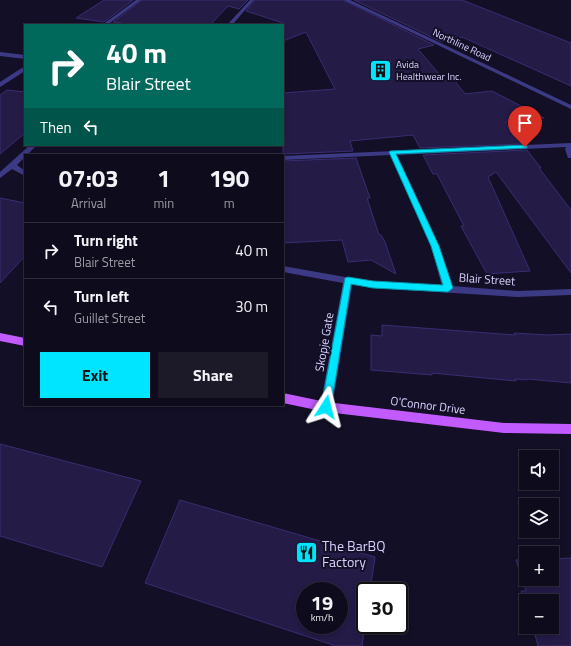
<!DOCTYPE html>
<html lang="en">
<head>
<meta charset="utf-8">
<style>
  :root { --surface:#0e0b1c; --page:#1c1929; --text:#f1f3f6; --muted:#9b9ba3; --line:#2e2b3b; --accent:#00e5ff }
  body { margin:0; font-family:"Titillium Web",sans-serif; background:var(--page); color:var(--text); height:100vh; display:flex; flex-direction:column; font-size:15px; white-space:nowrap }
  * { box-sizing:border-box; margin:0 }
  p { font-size:13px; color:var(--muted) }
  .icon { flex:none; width:22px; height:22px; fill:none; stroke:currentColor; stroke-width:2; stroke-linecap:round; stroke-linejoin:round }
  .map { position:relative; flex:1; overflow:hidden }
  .drawer { position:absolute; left:24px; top:154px; width:260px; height:252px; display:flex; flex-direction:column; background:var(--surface); border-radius:0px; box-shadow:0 2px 6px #0003,0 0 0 1px var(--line) }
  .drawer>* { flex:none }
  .hud { position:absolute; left:24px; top:24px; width:260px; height:122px; border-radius:0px; box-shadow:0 2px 6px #0003,0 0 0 1px var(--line); background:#00695c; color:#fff; overflow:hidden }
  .controls { position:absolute; left:519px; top:450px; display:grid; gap:8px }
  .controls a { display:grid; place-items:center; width:40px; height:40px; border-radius:0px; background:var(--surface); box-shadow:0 2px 6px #0003,0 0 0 1px var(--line); font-size:20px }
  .speed { position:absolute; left:296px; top:582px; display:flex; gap:8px; font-size:20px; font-weight:700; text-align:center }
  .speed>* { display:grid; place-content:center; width:52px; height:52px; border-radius:50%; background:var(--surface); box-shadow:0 2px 6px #0003,0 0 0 1px var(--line); line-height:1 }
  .speed small { font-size:10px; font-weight:400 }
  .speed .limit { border:2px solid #111; border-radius:6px; background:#fff; color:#111 }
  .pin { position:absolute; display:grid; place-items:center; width:34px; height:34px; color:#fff; margin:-41px -17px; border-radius:50% 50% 50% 0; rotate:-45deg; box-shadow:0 0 4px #0007 }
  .pin .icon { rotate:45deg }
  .me { position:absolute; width:44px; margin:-22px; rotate:9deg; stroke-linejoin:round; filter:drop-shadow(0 0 3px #0008) }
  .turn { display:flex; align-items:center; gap:14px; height:84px; padding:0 16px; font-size:18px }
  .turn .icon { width:52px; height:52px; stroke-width:2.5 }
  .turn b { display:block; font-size:28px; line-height:34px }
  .then { display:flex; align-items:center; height:38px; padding:0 16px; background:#0003; gap:8px; font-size:15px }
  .eta { display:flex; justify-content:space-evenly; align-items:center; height:68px; text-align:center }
  .eta b { font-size:24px; font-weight:700; line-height:28px }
  .action { display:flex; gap:8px; margin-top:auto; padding:8px 16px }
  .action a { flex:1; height:46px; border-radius:0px; background:var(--accent); color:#111; font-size:16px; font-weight:700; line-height:46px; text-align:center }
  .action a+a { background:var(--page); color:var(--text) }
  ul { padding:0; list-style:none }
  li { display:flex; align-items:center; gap:12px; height:56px; padding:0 16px; border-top:1px solid var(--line) }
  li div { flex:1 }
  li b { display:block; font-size:15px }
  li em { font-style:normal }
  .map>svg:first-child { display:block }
  .building { fill:#241b47; stroke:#3b2d73; fill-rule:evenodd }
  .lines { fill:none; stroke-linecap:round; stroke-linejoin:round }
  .minor { fill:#3d3a85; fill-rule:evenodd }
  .major { fill:#c25bff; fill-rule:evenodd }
  .route { fill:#00e5ff; stroke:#0095a6 }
  .labels { text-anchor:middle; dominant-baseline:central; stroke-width:4; stroke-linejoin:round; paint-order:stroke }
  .far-street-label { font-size:10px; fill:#d9d4ff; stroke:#130f26 }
  .far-poi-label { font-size:10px; fill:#d9d4ff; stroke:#130f26; text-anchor:start }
  .street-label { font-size:12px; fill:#d9d4ff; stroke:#130f26 }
  .near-poi-label { font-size:14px; fill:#d9d4ff; stroke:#130f26; text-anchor:start }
</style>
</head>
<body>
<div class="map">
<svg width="571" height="646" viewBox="0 0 571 646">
  <rect width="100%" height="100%" fill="#130f26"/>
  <!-- building -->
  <path class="building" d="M104,0h29l-29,22 -28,-4z
    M142,0h106l-9,9 -11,-3 -18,19h-74l-23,-3z
    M255,0h88l91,45 -16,4 27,32 9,-1 11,14 27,-3 52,27 -39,4 17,22 -102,4 -7,-13 -63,6 3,10 -70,3v-61l52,-4 -29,-57 -23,9v-18l-37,-12z
    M354,0h108l109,43v43l-109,-49 -20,5z
    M7,90l18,2v41l-25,21v-59z
    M527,150l14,18h-2l32,42v63l-75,-101 -8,5 42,94 -43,3 -26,-48h3l-27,-52h-4l-10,-19z
    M356,158l14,40h-3l12,37h2l4,7 11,32 -25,-14 -23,2 -6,-22 -59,3v-82z
    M0,198l25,5v53l-25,27z
    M382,325l133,10 -1,-2 34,2 23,-1v49l-44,-4v1l-12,-1 1,2 -84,-8v2l-61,-5v-35l11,1z
    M0,444l141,37 -39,86 -102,-31z
    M180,500l195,57 -5,34h-5v34l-3,21h-26l-191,-63zM305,591h34v34h-34z
    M571,558v88h-33l-5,-19h19v-26h-26v5l-5,-15h5l-10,-31 10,-1v20h26v-20z"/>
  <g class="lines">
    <!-- minor -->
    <path class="minor" d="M136,0h5l-34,25h-5z
      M250,0h4l-22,25h-5z
      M344,0h6l221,105v4z
      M0,52l25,3v4l-25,-3z
      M25,66v5l-25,16v-5z
      M571,143v15h-3l-3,-9 1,-2 -169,8 42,91 13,40 66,5 53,-2v6l-53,2 -145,-9 -21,-3 -20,122 -2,4 -4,1 -4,-1 -2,-4 23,-124 -60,-11v-6l90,16 69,4 -11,-40 -41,-91 -107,5v-4z
      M30,145h7l-10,10h-2v2l-8,8 8,6v5l-13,-7 -12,9v-6z"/>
    <!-- major -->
    <path class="major" d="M0,333l25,5v8l-25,-5z
      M283,393l43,9 178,21 67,1v10l-67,-1 -178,-21 -43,-9z"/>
  </g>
  <!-- route -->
  <path class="route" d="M525,145l2,1v2l-131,6 43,92 14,42 -5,4 -75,-4 -22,-4 -20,123 -1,3 -4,2 -4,-2 -1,-3 24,-129 3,-1 25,4 70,4 -12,-39 -42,-94 1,-1z"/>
  <!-- icons -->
  <defs>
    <symbol id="building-square" viewBox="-11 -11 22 22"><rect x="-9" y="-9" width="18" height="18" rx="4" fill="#00e5ff" stroke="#130f26"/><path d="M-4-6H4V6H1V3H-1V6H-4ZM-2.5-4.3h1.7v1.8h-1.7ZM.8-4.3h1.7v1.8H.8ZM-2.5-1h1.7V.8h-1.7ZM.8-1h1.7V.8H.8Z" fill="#111"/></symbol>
    <symbol id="restaurant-square" viewBox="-11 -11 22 22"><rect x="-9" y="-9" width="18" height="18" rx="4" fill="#00e5ff" stroke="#130f26"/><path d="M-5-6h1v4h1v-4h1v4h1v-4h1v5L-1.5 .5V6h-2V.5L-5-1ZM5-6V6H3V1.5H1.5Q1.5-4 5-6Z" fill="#111"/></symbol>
  </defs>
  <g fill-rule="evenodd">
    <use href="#building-square" x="368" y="58" width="25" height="25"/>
    <use href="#restaurant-square" x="294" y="540" width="25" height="25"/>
  </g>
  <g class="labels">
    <!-- far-street labels -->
    <g class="far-street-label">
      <text transform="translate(462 45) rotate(25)">Northline Road</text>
    </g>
    <!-- far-poi labels -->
    <g class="far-poi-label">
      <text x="396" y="64">Avida<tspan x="396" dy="12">Healthwear Inc.</tspan></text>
    </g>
    <!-- street labels -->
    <g class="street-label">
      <text transform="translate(487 279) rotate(4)">Blair Street</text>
      <text transform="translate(324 342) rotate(-80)">Skopje Gate</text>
      <text transform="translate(428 405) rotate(7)">O'Connor Drive</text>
    </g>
    <!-- near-poi labels -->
    <g class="near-poi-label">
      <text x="322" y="545">The BarBQ<tspan x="322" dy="16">Factory</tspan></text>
    </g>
  </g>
</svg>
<div class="controls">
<a><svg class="icon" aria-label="sound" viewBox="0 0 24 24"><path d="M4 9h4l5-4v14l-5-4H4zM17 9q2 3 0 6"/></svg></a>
<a><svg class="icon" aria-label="layers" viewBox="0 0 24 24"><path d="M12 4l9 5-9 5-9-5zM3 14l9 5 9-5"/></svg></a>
<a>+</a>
<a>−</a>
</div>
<div class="speed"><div>19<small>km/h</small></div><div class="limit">30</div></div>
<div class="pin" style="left:525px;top:147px;background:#d93025"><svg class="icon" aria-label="arrive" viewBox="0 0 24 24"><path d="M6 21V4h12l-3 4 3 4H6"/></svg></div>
<svg class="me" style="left:326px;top:407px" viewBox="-20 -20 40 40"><path d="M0-17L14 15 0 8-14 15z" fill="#00e5ff" stroke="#fff" stroke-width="4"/></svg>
<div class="hud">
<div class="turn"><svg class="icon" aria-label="right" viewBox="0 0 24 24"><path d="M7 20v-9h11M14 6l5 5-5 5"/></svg><div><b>40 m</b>Blair Street</div></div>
<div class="then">Then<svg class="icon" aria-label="left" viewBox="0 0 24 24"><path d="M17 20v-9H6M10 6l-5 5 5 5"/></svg></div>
</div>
<section class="drawer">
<div class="eta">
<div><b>07:03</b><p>Arrival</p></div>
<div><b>1</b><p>min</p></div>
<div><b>190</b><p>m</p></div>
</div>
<ul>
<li><svg class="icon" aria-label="right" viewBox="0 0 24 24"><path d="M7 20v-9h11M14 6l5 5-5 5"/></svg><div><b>Turn right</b><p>Blair Street</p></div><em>40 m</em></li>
<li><svg class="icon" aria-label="left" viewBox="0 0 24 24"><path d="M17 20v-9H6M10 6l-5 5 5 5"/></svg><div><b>Turn left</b><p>Guillet Street</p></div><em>30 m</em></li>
</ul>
<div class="action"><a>Exit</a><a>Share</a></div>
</section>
</div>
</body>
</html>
